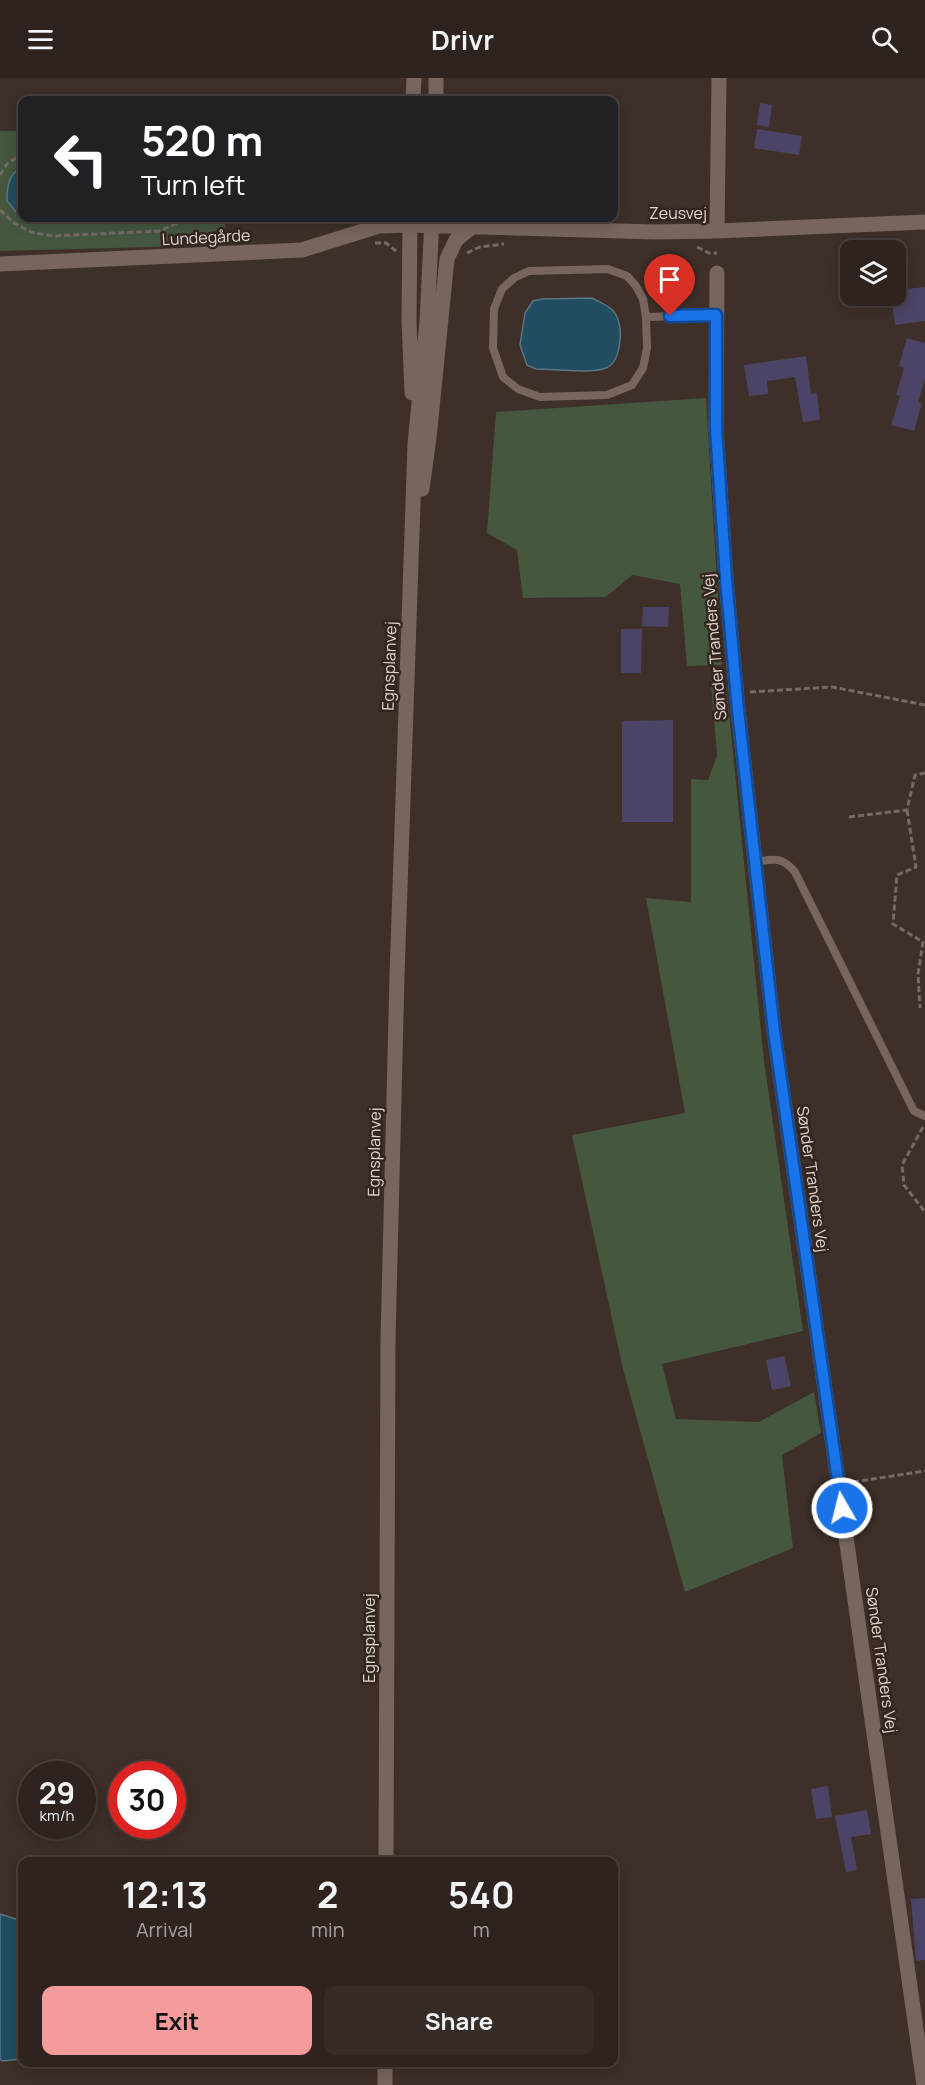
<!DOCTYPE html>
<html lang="en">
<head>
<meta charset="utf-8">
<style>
  :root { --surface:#2e231e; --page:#362b27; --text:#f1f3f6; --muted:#a7a4a4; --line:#49403c; --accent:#f59b9c }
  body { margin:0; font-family:Manrope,sans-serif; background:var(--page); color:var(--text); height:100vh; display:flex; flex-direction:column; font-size:22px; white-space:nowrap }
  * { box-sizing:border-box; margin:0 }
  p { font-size:20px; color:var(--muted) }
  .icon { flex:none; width:33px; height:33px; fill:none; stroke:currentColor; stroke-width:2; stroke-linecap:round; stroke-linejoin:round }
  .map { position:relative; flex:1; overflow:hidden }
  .sheet { position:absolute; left:18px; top:1779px; width:600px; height:210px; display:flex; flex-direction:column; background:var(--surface); border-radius:12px; box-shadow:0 3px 15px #0003,0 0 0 2px var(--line) }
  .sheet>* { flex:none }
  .top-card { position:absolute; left:18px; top:18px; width:600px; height:126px; border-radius:12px; box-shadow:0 3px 15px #0003,0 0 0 2px var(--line); background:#202124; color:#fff; overflow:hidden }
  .controls { position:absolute; left:840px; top:162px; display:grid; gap:12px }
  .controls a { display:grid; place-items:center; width:66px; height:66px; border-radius:12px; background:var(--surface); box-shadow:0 3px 15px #0003,0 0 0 2px var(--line); font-size:30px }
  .speed { position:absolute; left:18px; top:1683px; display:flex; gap:12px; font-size:30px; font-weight:700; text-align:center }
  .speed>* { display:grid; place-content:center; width:78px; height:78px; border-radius:50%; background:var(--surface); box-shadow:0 3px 15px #0003,0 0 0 2px var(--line); line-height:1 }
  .speed small { font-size:15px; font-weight:400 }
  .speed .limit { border:9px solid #d22; background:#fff; color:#111 }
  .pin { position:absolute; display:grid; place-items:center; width:51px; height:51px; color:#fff; margin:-62px -26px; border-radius:50% 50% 50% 0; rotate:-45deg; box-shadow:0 0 6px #0007 }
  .pin .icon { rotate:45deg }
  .me { position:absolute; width:66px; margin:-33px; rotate:352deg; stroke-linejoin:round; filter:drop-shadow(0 0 4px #0008) }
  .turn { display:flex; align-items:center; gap:21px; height:126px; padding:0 24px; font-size:27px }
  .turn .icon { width:78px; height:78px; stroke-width:2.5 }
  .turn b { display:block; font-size:42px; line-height:51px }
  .eta { display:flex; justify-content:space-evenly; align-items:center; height:102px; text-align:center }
  .eta b { font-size:36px; font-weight:700; line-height:42px }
  .action { display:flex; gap:12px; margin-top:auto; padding:12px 24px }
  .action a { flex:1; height:69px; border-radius:12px; background:var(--accent); color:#111; font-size:24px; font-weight:700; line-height:69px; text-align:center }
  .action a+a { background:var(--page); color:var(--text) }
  header { display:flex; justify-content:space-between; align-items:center; height:78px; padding:0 24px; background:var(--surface); font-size:27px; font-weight:700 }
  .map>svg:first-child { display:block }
  .green { fill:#45573e }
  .water { fill:#204e60; stroke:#5a7682; stroke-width:1.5 }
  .building { fill:#4c4467 }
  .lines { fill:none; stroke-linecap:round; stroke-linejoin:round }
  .path { stroke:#776963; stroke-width:3; stroke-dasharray:6 3; stroke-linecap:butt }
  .lane { stroke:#78665e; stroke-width:8 }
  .street { stroke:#78665e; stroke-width:15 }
  .secondary { stroke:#78665e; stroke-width:15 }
  .route-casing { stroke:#114b97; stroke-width:15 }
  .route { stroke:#1a73e8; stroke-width:10 }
  .labels { text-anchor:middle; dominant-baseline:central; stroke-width:5; stroke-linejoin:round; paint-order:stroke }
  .street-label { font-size:16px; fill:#e0d5d1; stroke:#34251e }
</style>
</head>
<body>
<header><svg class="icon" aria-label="menu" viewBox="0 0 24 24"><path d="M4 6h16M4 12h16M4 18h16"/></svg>Drivr<svg class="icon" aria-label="search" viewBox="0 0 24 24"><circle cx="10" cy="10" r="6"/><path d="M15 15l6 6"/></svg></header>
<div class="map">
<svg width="925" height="2007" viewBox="0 0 925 2007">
  <rect width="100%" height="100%" fill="#3e2f28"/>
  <!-- green -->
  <path class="green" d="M0,53h22v37c-14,5 -15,20 -15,33l15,17 24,5 87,-5h92l1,27 -226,6z
    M706,320l16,267 -35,1 -7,-82 -48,-9 -26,22 -83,1 -6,-48 -30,-17 9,-121z
    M711,605h15l38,378 39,270 -141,33 14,55 83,3 55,-30 7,41 -39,22 11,93 -108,44 -62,-223 -51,-234 113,-22 -39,-215 45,4v-123l17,1 9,-24z"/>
  <!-- water -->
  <path class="water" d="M22,90v48l-4,-2 -11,-13c0,-13 1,-28 15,-33z
    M28,140h105l-87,5z
    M592,220c9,5 21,9 25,19 6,14 4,45 -11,51 -14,6 -53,1 -70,1l-9,-4 -7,-20 5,-32 8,-12 10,-2z
    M0,1836l22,7v138l-20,2 -2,-2z"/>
  <!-- building -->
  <path class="building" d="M760,25l12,2 -3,22 -12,-2z
    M757,51l45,7 -3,19 -45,-7z
    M925,209v34l-30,4 -4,-29h5v-6z
    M907,260l18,5v36l-7,23 4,1 -8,28 -23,-6 9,-29 -4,-1 8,-27 -5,-2z
    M806,278l5,38 6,-1 3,27 -17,2 -8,-45 -28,4 1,13 -19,2 -5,-31z
    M643,529h26l-1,20 -26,-1z
    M621,551h21l-1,44h-20z
    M673,642v102h-51v-101z
    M784,1278l7,30 -19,4 -6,-30z
    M828,1708l4,31 -16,2 -5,-30z
    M867,1732l4,24 -20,3 6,33 -11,2 -11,-56z
    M925,1820v62l-9,1 -5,-62z"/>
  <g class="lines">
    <!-- path -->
    <path class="path" d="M0,97l7,-11 15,-10
      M0,132l14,13 17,9 22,4 106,-5 31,-13
      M375,165h11l10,8
      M697,169l12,6h8
      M467,175l13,-6 24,-3
      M750,614l82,-5 93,18
      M907,732l9,57 -19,8 -4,49 30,18 -5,32 2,34
      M849,739l58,-7 8,-35 10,-2
      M923,1049l-21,38 2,20 21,27
      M853,1404l72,-11"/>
    <!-- lane -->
    <path class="lane" d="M646,239l1,31 -4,20 -11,17 -25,10 -67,2 -22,-8 -15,-12 -10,-29 1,-39 8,-20 12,-11 15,-7 79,-2 8,3 11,4 9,10 7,13 3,18 70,-2
      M755,784c18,-3 27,-6 40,10l119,239 11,5"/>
    <!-- street -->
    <path class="street" d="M0,186l302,-14 77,-24 31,-1
      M717,195l-1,155 10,151 12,131 36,321 150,1054"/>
    <!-- secondary -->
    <path class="secondary" d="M413,22l1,-22
      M436,22v-22
      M410,140l-1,103 3,72
      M410,147l244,7 63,-1 208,-9
      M717,153l2,-153
      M422,411l7,-51 18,-179 9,-19 16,-13
      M386,1784l2,-522 9,-364 18,-532 12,-122 5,-104
      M385,2007v-23"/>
  </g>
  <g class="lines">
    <defs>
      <path id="route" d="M670,238l46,-1v113l10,151 12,131 36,321 68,477"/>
    </defs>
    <!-- route casing -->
    <use href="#route" class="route-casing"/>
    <!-- route -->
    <use href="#route" class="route"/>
  </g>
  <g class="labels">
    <!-- street labels -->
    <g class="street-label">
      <text x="678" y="135">Zeusvej</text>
      <text transform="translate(206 159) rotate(-3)">Lundegårde</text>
      <text transform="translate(714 569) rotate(-95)">Sønder Tranders Vej</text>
      <text transform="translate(389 588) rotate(-88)">Egnsplanvej</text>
      <text transform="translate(374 1074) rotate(-89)">Egnsplanvej</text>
      <text transform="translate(813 1101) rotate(82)">Sønder Tranders Vej</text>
      <text transform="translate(369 1560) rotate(-90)">Egnsplanvej</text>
      <text transform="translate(882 1582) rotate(82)">Sønder Tranders Vej</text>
    </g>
  </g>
</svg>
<div class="controls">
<a><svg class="icon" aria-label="layers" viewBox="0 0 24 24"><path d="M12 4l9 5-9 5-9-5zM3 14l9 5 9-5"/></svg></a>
</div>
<div class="speed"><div>29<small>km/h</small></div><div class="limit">30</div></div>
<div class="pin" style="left:670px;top:238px;background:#d93025"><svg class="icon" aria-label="arrive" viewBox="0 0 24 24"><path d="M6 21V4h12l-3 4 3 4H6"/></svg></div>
<svg class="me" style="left:842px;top:1430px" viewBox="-20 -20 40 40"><circle r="17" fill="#1a73e8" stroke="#fff" stroke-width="3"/><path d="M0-11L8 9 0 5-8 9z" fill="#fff"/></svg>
<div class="top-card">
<div class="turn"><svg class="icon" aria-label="left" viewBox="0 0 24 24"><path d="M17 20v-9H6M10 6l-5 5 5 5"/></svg><div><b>520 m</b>Turn left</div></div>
</div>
<section class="sheet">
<div class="eta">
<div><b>12:13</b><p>Arrival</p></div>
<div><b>2</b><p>min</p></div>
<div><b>540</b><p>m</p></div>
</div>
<div class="action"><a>Exit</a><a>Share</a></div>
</section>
</div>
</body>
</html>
